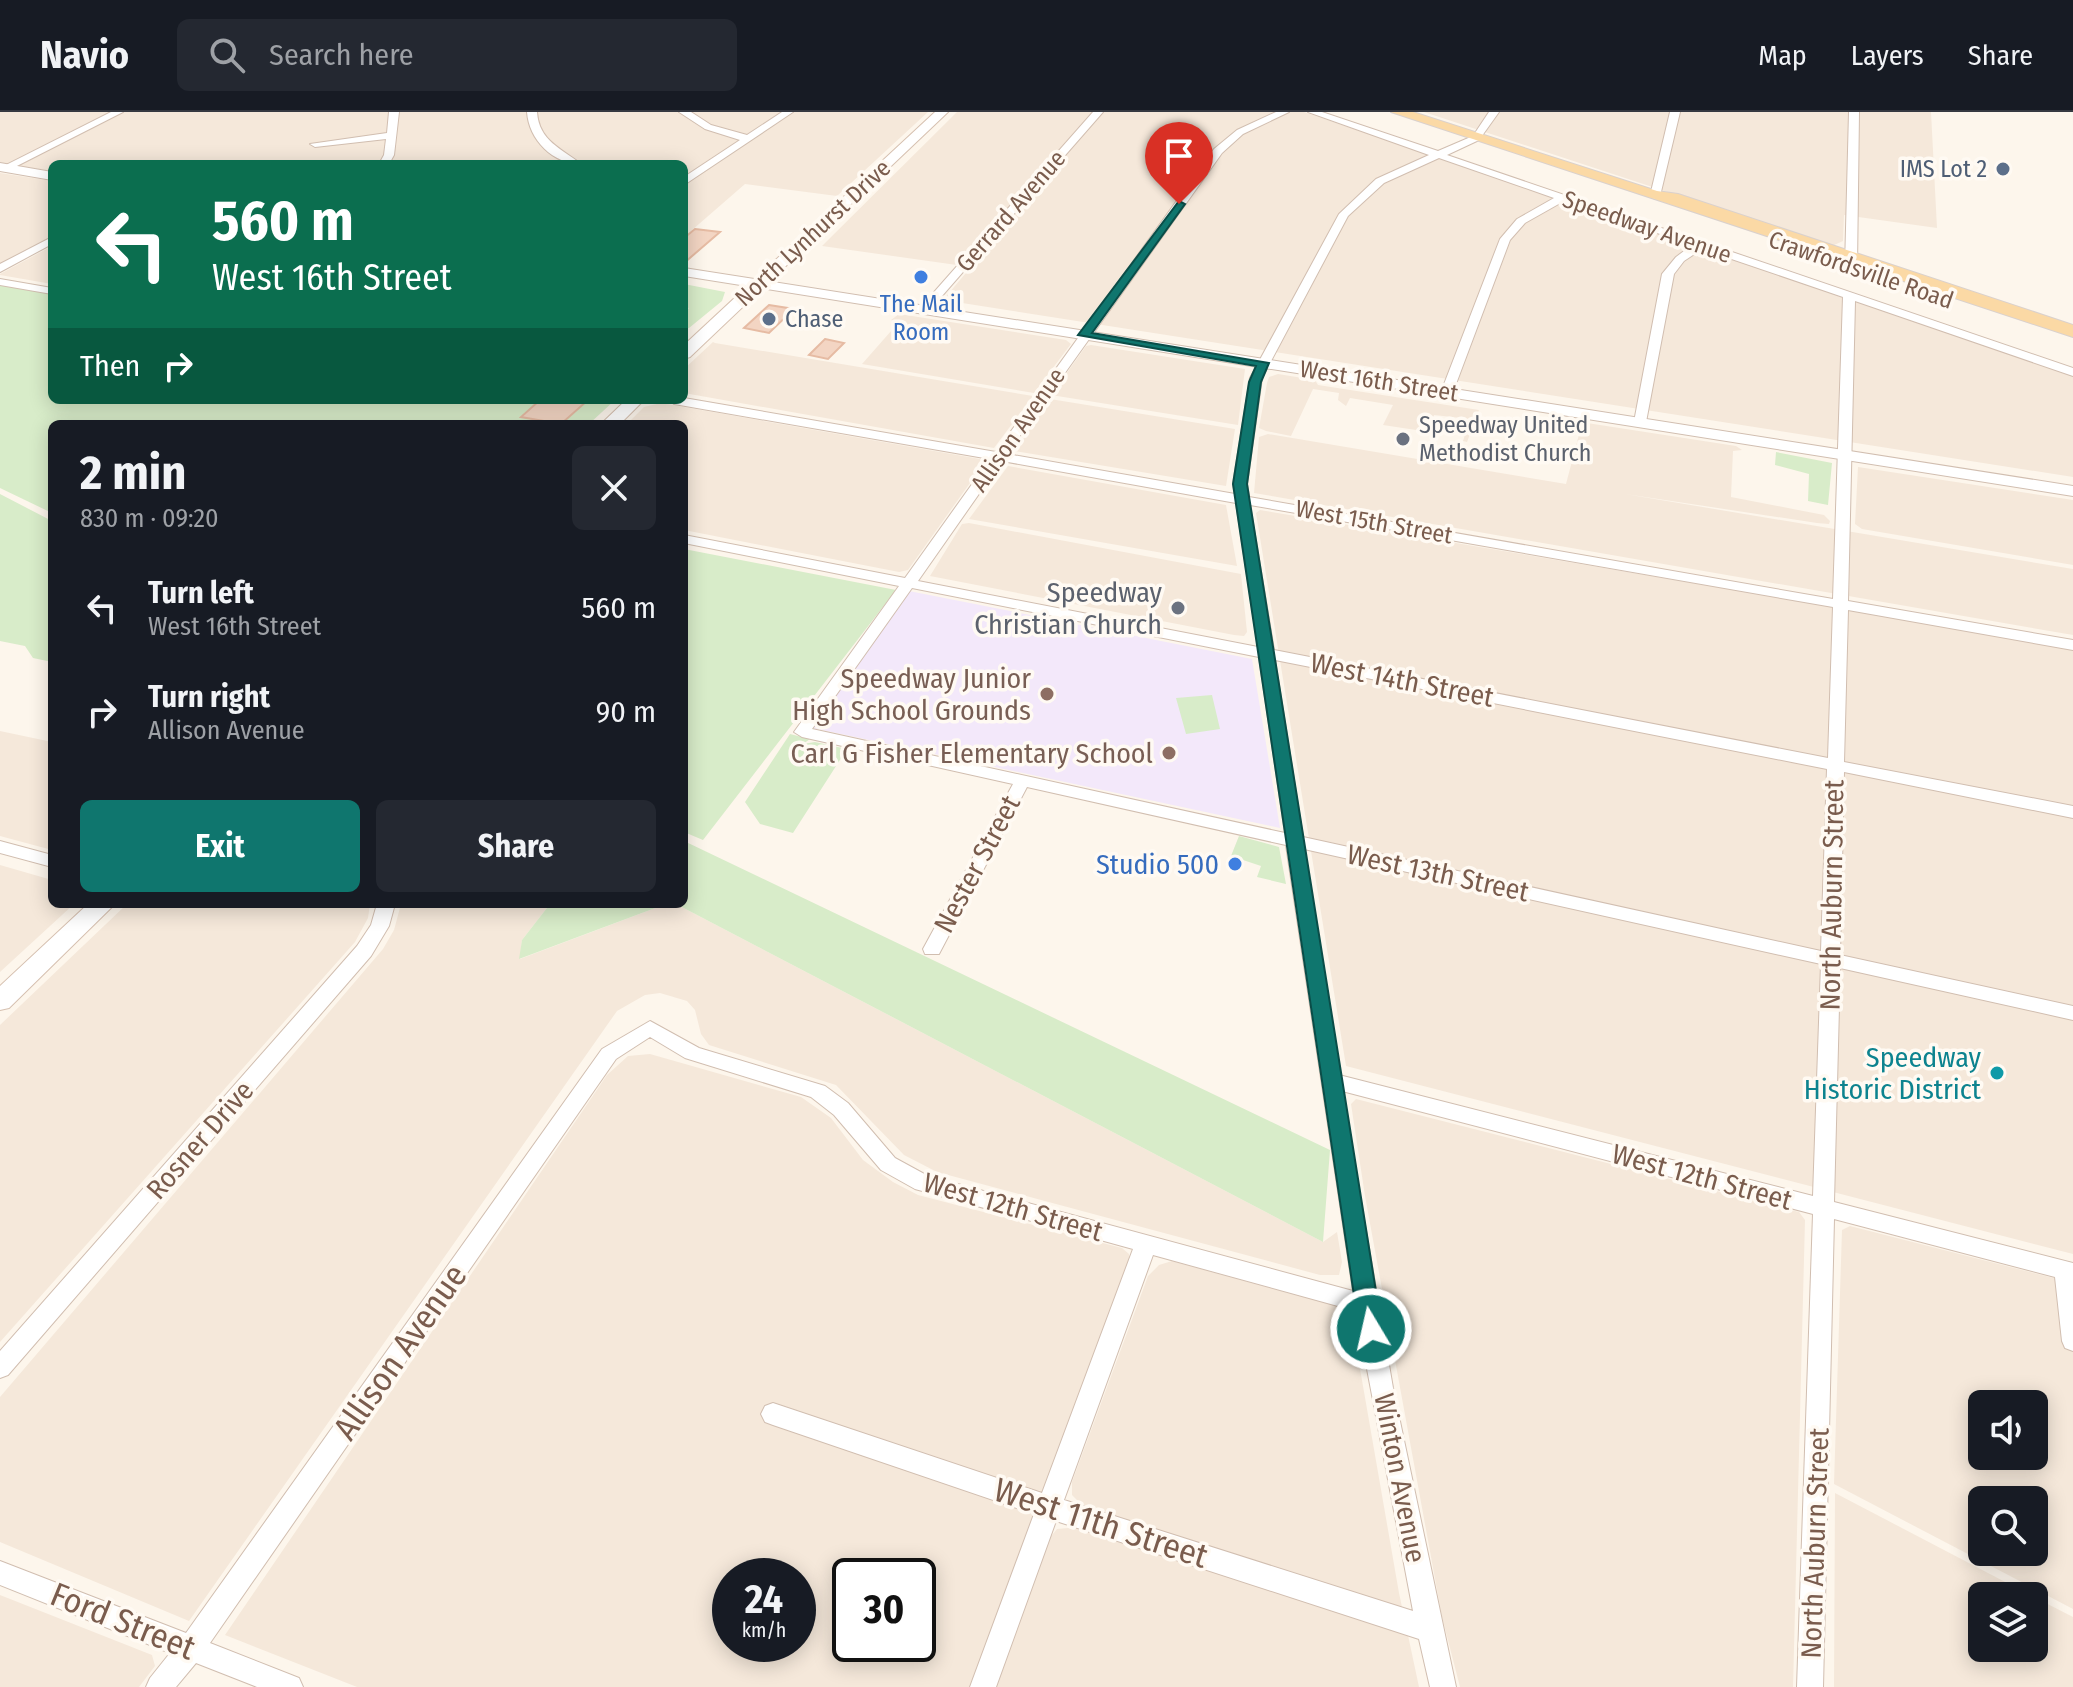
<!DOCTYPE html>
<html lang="en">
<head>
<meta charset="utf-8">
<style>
  :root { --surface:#171b24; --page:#242831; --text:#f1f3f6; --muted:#9ea1a6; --line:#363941; --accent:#0f766e }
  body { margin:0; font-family:"Fira Sans Condensed",sans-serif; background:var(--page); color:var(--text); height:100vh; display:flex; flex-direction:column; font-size:30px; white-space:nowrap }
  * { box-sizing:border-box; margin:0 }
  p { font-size:26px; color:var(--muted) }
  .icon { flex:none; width:44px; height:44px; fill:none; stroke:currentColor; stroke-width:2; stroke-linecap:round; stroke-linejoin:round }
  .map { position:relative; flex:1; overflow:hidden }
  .sheet { position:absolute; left:48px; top:308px; width:640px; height:488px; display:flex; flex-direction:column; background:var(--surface); border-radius:12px; box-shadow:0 4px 20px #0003 }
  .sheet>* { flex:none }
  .hud { position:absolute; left:48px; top:48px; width:640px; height:244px; border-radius:12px; box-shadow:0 4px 20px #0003; background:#0b6e4f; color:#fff; overflow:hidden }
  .buttons { position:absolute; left:1968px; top:1278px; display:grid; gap:16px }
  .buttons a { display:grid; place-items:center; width:80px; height:80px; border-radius:12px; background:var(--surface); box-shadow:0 4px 20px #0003; font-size:40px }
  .speed { position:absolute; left:712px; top:1446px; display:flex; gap:16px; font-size:40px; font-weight:700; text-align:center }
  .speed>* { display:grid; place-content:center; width:104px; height:104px; border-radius:50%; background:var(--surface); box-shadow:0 4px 20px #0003; line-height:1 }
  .speed small { font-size:20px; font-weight:400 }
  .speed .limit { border:4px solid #111; border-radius:12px; background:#fff; color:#111 }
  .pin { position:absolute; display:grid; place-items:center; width:68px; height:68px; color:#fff; margin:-82px -34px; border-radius:50% 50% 50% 0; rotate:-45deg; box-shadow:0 0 8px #0007 }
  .pin .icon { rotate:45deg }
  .me { position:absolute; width:88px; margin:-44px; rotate:351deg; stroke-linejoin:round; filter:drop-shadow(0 0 6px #0008) }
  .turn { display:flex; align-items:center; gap:28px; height:168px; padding:0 32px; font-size:36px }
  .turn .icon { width:104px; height:104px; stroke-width:2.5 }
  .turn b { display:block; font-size:56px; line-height:68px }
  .then { display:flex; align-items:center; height:76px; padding:0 32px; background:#0003; gap:16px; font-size:30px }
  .round { display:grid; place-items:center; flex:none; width:84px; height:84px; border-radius:12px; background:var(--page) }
  .head { display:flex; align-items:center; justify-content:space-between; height:136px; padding:0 32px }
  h1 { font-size:48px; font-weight:700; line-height:60px }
  .action { display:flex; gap:16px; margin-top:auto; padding:16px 32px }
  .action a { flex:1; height:92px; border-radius:12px; background:var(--accent); color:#fff; font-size:32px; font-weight:700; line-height:92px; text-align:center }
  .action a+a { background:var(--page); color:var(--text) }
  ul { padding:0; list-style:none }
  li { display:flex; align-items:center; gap:24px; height:104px; padding:0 32px }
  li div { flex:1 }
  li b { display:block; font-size:30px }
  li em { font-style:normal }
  header { display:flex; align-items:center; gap:48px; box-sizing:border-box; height:112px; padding:0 40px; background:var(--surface); border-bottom:2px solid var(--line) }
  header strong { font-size:38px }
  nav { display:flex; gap:44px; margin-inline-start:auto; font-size:28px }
  .search { width:560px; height:72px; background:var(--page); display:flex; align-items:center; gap:20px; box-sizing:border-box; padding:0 28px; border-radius:12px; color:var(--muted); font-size:30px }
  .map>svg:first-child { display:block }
  .residential { fill:#f5e8da; fill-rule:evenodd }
  .education { fill:#f3e8fa }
  .green { fill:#d8ecc9 }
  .building { fill:#f3d5c3; stroke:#e6bba3; stroke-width:2 }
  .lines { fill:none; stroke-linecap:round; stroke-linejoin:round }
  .minor-casing { stroke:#d1beb0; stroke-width:2 }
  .tertiary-casing { stroke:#d1beb0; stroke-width:2 }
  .secondary-casing { stroke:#d6c0b0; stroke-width:2 }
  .primary-casing { stroke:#dad1cd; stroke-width:2 }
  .minor { fill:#fff; fill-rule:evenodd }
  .tertiary { fill:#fff; fill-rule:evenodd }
  .secondary { fill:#fff; fill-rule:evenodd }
  .primary { fill:#fbd9a5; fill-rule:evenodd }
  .route { fill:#0f766e; stroke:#0a4d48; stroke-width:2 }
  .service-dot { fill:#5c6f8a; stroke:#fffaf3; stroke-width:3 }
  .shop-dot { fill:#3f7fe0; stroke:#fffaf3; stroke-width:3 }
  .worship-dot { fill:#6b7280; stroke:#fffaf3; stroke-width:3 }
  .education-dot { fill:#8d6e63; stroke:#fffaf3; stroke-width:3 }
  .culture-dot { fill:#0f9aa8; stroke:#fffaf3; stroke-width:3 }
  .labels { text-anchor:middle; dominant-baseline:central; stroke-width:7; stroke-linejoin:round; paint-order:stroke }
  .far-service-label { font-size:24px; fill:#4e5e75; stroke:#fffaf3; text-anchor:end }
  .far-street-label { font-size:24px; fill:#7a5c4d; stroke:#fffaf3 }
  .far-shop-label { font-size:24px; fill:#366cbe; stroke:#fffaf3 }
  .far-worship-label { font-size:24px; fill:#5b616d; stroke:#fffaf3; text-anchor:start }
  .worship-label { font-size:28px; fill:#5b616d; stroke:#fffaf3; text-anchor:end }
  .education-label { font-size:28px; fill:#785e54; stroke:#fffaf3; text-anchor:end }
  .street-label { font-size:28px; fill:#7a5c4d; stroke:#fffaf3 }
  .shop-label { font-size:28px; fill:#366cbe; stroke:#fffaf3; text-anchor:end }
  .culture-label { font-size:28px; fill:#0d838f; stroke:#fffaf3; text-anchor:end }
  .near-street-label { font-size:34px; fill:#7a5c4d; stroke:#fffaf3 }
</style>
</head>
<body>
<header>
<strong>Navio</strong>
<div class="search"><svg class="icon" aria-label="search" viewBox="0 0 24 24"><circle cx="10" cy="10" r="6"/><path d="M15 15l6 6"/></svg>Search here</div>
<nav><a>Map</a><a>Layers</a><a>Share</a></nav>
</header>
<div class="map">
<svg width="2073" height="1575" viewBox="0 0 2073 1575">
  <rect width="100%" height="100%" fill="#fdf6ec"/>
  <!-- residential -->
  <path class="residential" d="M0,0h928l-91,84 -92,-12 -61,53v-73h-632v7l-52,-8z
    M957,0h347l769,262v103l-1130,-177 28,-33 -149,-21z
    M1424,0h507l6,116 -93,-13 -1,26 -11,5z
    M0,61l52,8v56l-52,29z
    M52,134v38l-52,-9v-1z
    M899,202l167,26 5,4 -37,49 -172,-29 37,-42 -8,-2z
    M713,230l2,1 318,53 -39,52 -310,-55v-24z
    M1091,233l154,24 -7,56 -187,-30 35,-49z
    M1278,262l37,6 3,5 161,25 -12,32 -4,-1 7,-22 -36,-4 -1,5 7,2 -4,11 -53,-8 10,-20 -43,-7 -4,8 -8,-6 1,-7 -26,-4 -22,47 -25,-5 -7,-3 8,-45 2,-6z
    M1050,287l185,30 -9,57 -211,-35z
    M661,291l319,56 5,3 -77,108 -9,2 -215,-42v-106h-57l17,-17z
    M1574,309l162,25 6,4 -9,1 -2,46 93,18 6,6 -1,3 -12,-1 -192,-29 448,75v66l-819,-142 5,-56 9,-3 298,50 15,-57 -11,-4z
    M1008,354l218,39 11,61 -268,-47z
    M1858,355l215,33v65l-211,-36 -7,-5z
    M1260,398l813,137v607l-727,-188 -90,-553z
    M969,411l272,51 6,58 -3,4 -10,-1 -304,-59 32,-52z
    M0,619l52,11v108l-52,-14z
    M0,753l52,15v24h22l-74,68z
    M127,792h243l-2,14 -13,24 -355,400v-317z
    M401,792h149l-28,36 -2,19 146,-55h10l647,338 14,-10 5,30 -3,13h-19l-383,-103 -33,-17 -68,-70 -127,-40 -8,-11 -6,-24 -8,-9 -27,-8 -15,2 -28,16 -428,610 -189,-79v-145l383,-448 11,-19z
    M650,942l151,43 30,21 32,42 30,22 25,13 204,53 7,6v8l-157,425h-615l-132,-52 382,-560 21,-19zM730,1464h68v68h-68zM850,1464h68v68h-68z
    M1356,987l443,113 6,8 -12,467h-333l-18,-70 -77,-421 -14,-92z
    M1850,1114l223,57v326l-239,-125 8,-254zM1982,1292h52v52h-52zM1982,1388h52v52h-52z
    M1172,1149l165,45 14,11 48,276 20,94h-423l52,-147 9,-11 22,-2v-25l-7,-7v-13l76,-206 11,-11z
    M1835,1381l197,103h-50v52h52v-51l39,20v70h-239z
    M0,1483l152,60 3,11 -16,21h-139z"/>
  <!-- education -->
  <path class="education" d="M909,479l343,68 28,169 -467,-100z"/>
  <!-- green -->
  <path class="green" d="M0,170l52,9v109h563l-26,24h-537v89l-52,-25z
    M684,172l41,8 -3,9 -33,27h-5v-15l5,-5 -5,-1z
    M1776,340l56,11 -4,42 -20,-4 1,-27 -34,-9z
    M0,382l52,27v141l-19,-4 -8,-12 -25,-5z
    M684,437l212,41 -193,250 -19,-8z
    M1212,583l8,34 -34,5 -10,-36z
    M790,622l20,5 -7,5 12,-2 32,7 -54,84 -33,-9 -15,-22z
    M1239,724l40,11 7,37 -29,-7 4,-11 -30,-10z
    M684,729l646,309 -7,92 -647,-338h8z
    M550,792h116l-147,55 3,-19z"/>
  <!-- building -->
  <path class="building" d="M695,117l25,3 -36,31v-25z
    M769,193l25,4 -25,24 -25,-5z
    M825,227l19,4 -16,16 -19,-4z
    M540,288h48l-27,24 -40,-7z"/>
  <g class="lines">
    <defs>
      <path id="minor" d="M111,0h12l-114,58 -9,-2z
        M389,0h10l-5,43 -5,9h-10l5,-9 2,-16 -71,8 -5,-3 77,-11z
        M527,0h10c2,29 24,36 44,52 -28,0 -52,-24 -54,-52z
        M679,0h12l20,13 36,10 35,-23h11l-109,73v-8l56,-37 -35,-11z
        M1093,0h10l-175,200h-8v-4z
        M1276,0h13l-46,22 -21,19 -215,301 228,40 -2,-10 17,-106 89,-164 37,-35 53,-24 -121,-43h14l116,39 35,-15 16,-24h10l-20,28 -32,15 626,213v8l-218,-75 -7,300 225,39v10l-225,-40 -4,152 229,44v12l-229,-46 -4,183 233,51v14l-233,-52 -6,234 239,61v88l-8,-3 -3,-7 -7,-64 -221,-58 -11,468h-26l16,-473 -471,-123 51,297 63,299h-26l-11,-48 -363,-118 -60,166h-26l64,-173 -261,-89 -8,-3 -4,-8 4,-8 8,-3 269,90 91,-244 -218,-60 -34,-19 -47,-55 -23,-18 -126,-39 -35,-21 -34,22 -406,584 89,35 4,9h-46l-61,-24 -20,24h-30l4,-9 20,-25 -170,-68v-24l186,72 416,-584 48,-28 49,27 126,38 23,17 47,55 33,18 425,115 -67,-446 -259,-58 -88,167h-14l-2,-5 90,-165 -211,-47 -8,-5 105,-146 -215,-43v-8l221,43 85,-119 -316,-55 -6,-4 16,-2 312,54 218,-303 23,-19zM1439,46l115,40 -37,21 -17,20 -59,153 2,3 10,-3 57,-152 15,-17 39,-22 128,44 -16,12 -14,17 -28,148 1,3 11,-3 28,-148 10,-13 18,-12 141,48 -10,302 -584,-102 -2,-13 15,-106 86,-162 36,-33zM1002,349l234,42 22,144 -340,-66zM1250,393l583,102 -5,151 -554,-108zM912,476l347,69 26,176 -473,-104zM1275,548l552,109 -6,182 -518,-114zM1304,737l517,115 -8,232 -474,-121zM1153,1143l203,56 57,300 -349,-111z
        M1670,0h10l-20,84 -5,3 -5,-3z
        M1849,0h10l-2,155 -6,3 -6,-3z
        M52,125v7l-52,28v-8z
        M0,167l52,9v6l-52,-9z
        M0,729l52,14v12l-52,-14z
        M377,792h18l-6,22 -18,30 -363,419 -8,3v-27l357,-405 14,-21z"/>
      <path id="tertiary" d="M0,51l52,9v8l-52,-9z
        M684,156l1389,218v10l-1389,-220z"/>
      <path id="secondary" d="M935,0h13l-258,245 -6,2v-14z
        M626,288h18l-24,24h-19z
        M88,792h27l-106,104 -9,2v-24z"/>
      <path id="primary" d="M1391,0h22l244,79 21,3 395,131v12z"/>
    </defs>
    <!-- minor casing -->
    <use href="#minor" class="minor-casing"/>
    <!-- tertiary casing -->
    <use href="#tertiary" class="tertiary-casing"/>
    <!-- secondary casing -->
    <use href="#secondary" class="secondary-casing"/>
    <!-- primary casing -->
    <use href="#primary" class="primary-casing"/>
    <!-- minor -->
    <use href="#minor" class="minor"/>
    <!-- tertiary -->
    <use href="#tertiary" class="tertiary"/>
    <!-- secondary -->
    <use href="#secondary" class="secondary"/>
    <!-- primary -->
    <use href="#primary" class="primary"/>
  </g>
  <!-- route -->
  <path class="route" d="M1179,89l6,3 -93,129 177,30 -8,19 -14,102 135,845 -3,7 -8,3 -8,-3 -4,-7 -126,-845 16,-102 7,-16 -178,-31z"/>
  <!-- markers -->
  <g class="service-dot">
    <circle cx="2003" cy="57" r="8"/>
    <circle cx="769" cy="207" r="8"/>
  </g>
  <g class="shop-dot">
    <circle cx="921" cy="165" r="8"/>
    <circle cx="1235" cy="752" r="8"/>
  </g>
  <g class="worship-dot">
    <circle cx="1403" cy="327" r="8"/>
    <circle cx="1178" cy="496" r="8"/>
  </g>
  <g class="education-dot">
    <circle cx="1047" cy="582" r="8"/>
    <circle cx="1169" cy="641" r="8"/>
  </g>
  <circle class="culture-dot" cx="1997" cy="961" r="8"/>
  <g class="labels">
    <!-- far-service labels -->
    <g class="far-service-label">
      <text x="1987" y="57">IMS Lot 2</text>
      <text x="785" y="207" text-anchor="start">Chase</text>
    </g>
    <!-- far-street labels -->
    <g class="far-street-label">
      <text transform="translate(1011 99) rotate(-49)">Gerrard Avenue</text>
      <text transform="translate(1647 115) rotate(19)">Speedway Avenue</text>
      <text transform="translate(813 121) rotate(-43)">North Lynhurst Drive</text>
      <text transform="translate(1861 158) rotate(19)">Crawfordsville Road</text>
      <text transform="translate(1379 269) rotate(9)">West 16th Street</text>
      <text transform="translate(1018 318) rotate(-55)">Allison Avenue</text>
      <text transform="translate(1374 410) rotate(10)">West 15th Street</text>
    </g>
    <!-- far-shop labels -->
    <g class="far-shop-label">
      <text x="921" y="192">The Mail<tspan x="921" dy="28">Room</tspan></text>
    </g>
    <!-- far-worship labels -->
    <g class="far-worship-label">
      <text x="1419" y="313">Speedway United<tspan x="1419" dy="28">Methodist Church</tspan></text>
    </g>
    <!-- worship labels -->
    <g class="worship-label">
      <text x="1162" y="480">Speedway<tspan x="1162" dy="32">Christian Church</tspan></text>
    </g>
    <!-- education labels -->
    <g class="education-label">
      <text x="1031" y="566">Speedway Junior<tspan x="1031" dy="32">High School Grounds</tspan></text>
      <text x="1153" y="641">Carl G Fisher Elementary School</text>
    </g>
    <!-- street labels -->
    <g class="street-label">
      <text transform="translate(1402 568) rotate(11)">West 14th Street</text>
      <text transform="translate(977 752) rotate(-62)">Nester Street</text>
      <text transform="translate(1438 761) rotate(12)">West 13th Street</text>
      <text transform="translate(1832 783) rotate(-89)">North Auburn Street</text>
      <text transform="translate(200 1028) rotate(-49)">Rosner Drive</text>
      <text transform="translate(1702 1065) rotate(15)">West 12th Street</text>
      <text transform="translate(1013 1095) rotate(16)">West 12th Street</text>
      <text transform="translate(1400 1366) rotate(79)">Winton Avenue</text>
      <text transform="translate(1815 1431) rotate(-88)">North Auburn Street</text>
    </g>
    <!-- shop labels -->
    <g class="shop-label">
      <text x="1219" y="752">Studio 500</text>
    </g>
    <!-- culture labels -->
    <g class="culture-label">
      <text x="1981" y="945">Speedway<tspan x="1981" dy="32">Historic District</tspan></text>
    </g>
    <!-- near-street labels -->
    <g class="near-street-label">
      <text transform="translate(400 1240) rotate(-55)">Allison Avenue</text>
      <text transform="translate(1101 1411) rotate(18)">West 11th Street</text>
      <text transform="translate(123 1509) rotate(22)">Ford Street</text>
    </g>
  </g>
</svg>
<div class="buttons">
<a><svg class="icon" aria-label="sound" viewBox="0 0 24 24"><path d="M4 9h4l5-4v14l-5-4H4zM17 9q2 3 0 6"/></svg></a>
<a><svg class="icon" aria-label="search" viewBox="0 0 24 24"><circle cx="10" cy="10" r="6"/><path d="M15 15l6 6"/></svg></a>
<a><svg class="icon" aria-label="layers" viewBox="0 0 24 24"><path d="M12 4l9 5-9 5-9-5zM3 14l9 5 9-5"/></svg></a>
</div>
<div class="speed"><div>24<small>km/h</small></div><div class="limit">30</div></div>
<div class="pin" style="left:1179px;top:92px;background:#d93025"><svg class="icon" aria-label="arrive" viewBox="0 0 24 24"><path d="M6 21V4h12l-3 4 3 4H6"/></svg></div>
<svg class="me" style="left:1371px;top:1217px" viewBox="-20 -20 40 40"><circle r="17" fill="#0f766e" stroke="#fff" stroke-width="3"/><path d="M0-11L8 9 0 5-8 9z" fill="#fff"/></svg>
<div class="hud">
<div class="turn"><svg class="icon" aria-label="left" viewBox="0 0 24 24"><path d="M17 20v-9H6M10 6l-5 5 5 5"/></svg><div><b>560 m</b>West 16th Street</div></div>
<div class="then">Then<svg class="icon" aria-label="right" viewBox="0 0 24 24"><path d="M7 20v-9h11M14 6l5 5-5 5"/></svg></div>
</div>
<section class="sheet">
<div class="head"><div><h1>2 min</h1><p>830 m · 09:20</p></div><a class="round"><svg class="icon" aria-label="close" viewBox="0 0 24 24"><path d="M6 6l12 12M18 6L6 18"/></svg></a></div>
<ul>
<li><svg class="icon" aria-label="left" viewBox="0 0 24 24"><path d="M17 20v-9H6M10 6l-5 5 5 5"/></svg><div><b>Turn left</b><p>West 16th Street</p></div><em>560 m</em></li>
<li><svg class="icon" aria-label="right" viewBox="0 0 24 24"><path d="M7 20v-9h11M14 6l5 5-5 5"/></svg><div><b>Turn right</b><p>Allison Avenue</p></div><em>90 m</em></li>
</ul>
<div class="action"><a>Exit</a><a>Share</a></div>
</section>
</div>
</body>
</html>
